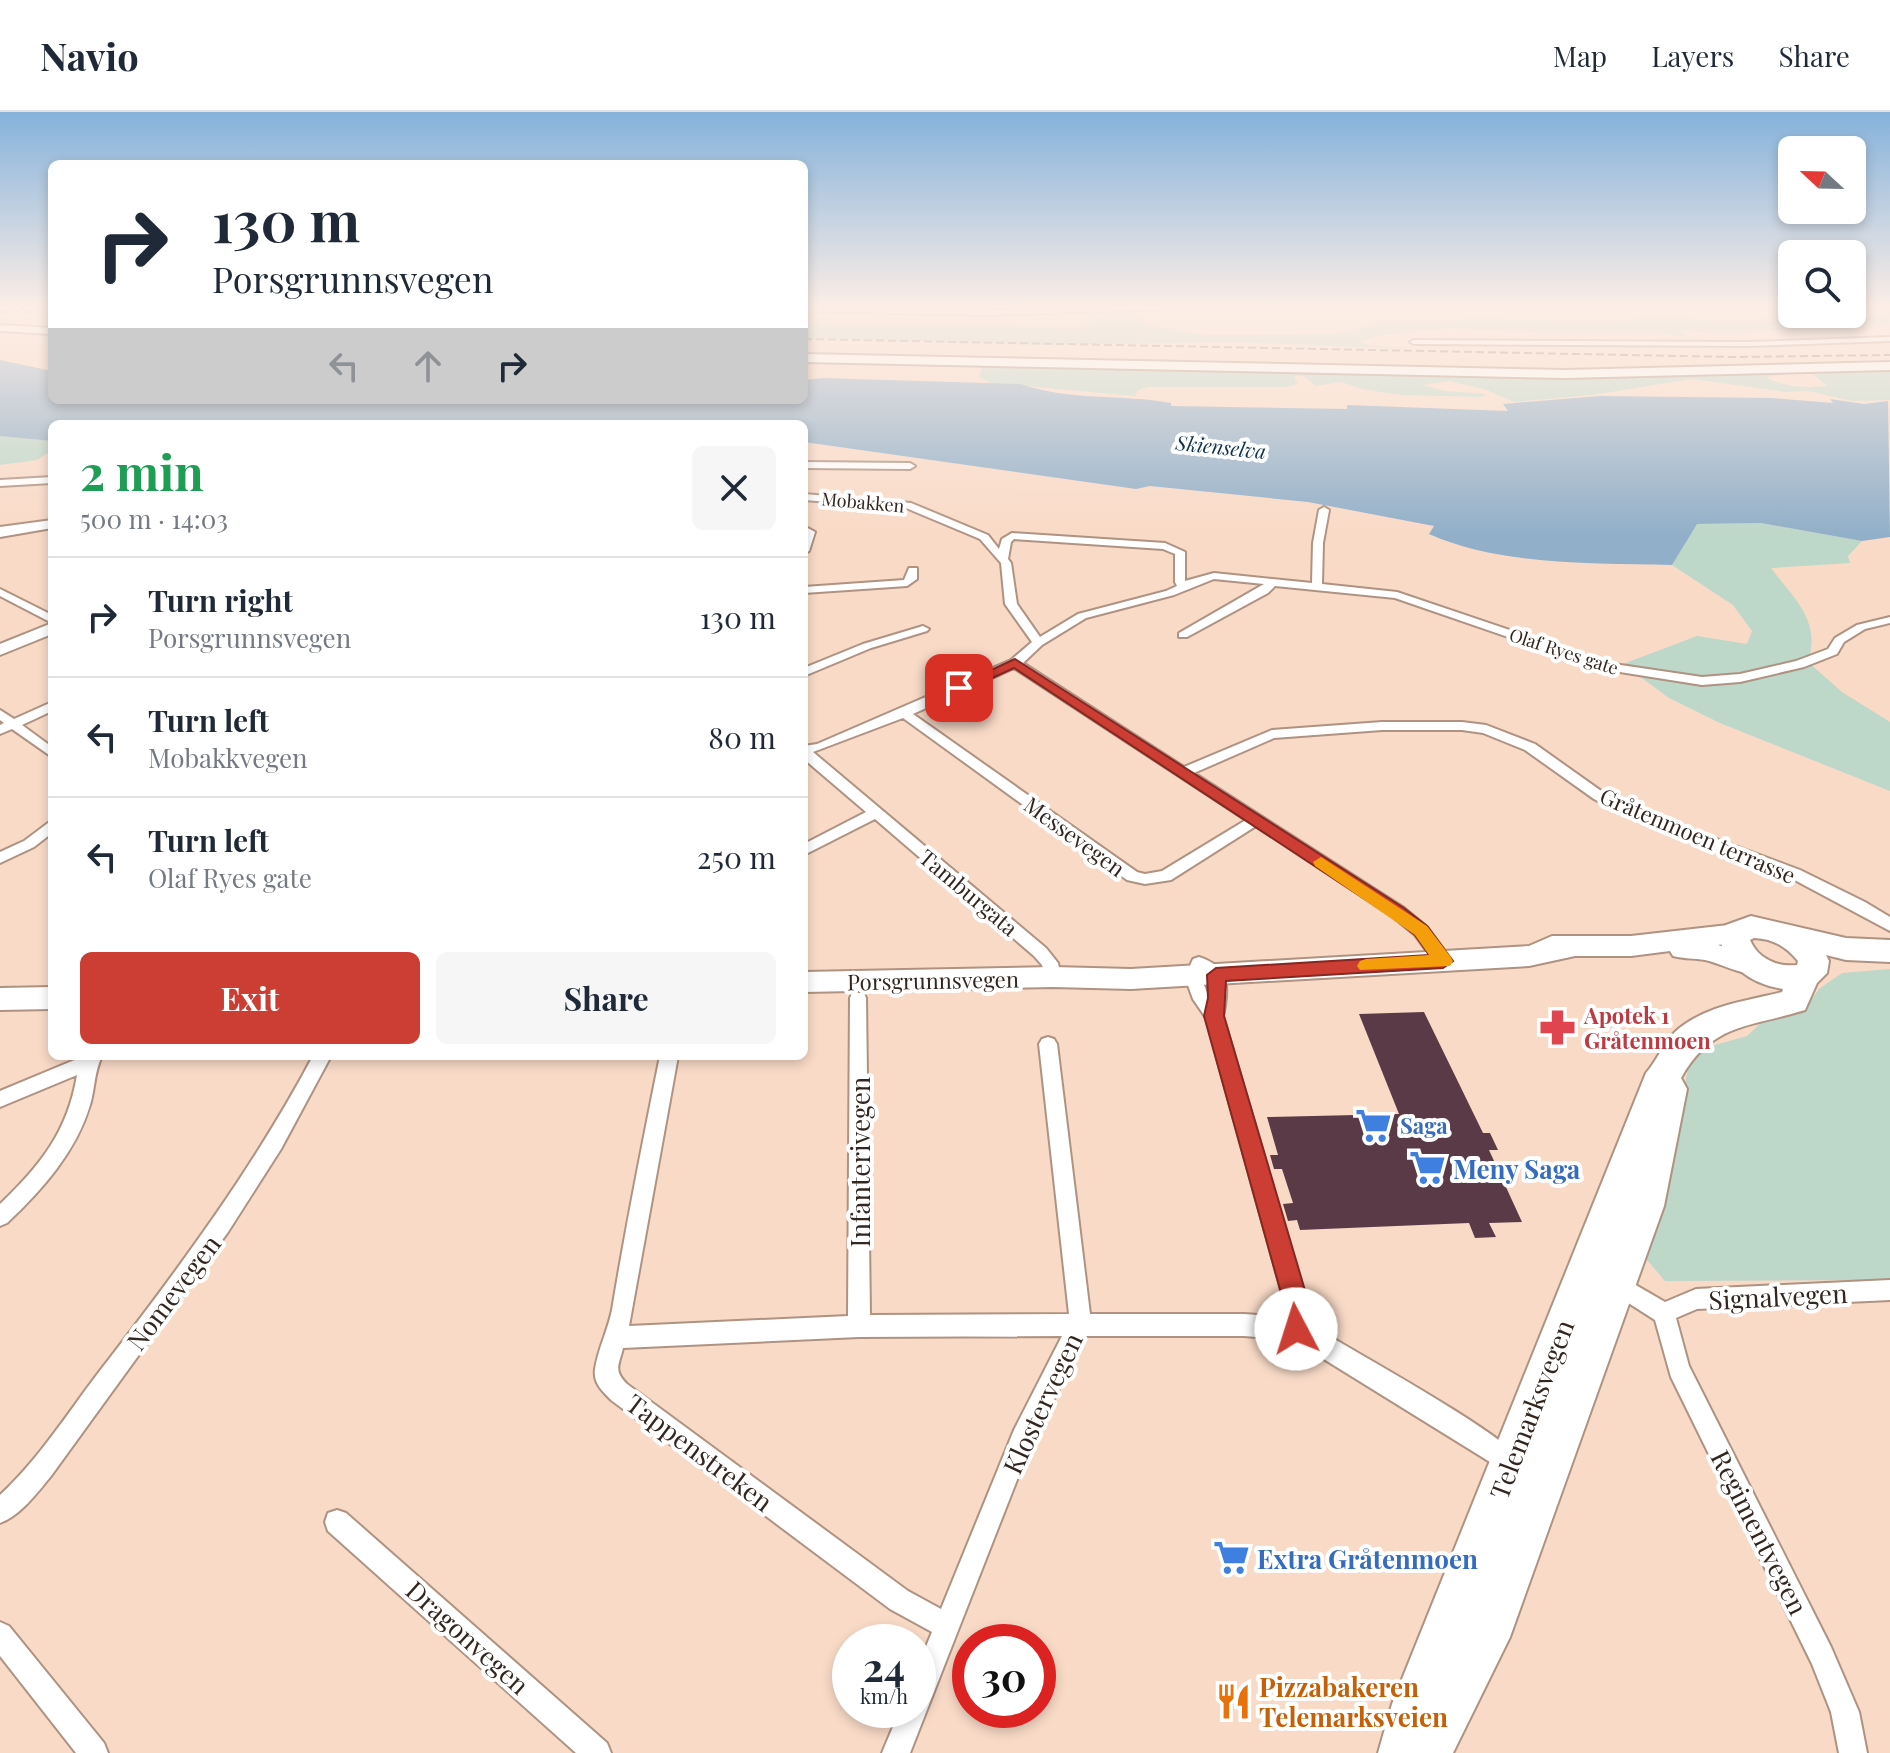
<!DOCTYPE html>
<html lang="en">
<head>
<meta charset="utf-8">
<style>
  :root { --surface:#fff; --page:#f6f6f7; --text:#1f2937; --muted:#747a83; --line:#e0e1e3; --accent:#cc3e33 }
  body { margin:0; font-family:"Playfair Display",serif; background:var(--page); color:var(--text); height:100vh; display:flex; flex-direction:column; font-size:30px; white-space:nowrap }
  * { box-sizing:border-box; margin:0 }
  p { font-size:26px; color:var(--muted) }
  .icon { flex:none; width:44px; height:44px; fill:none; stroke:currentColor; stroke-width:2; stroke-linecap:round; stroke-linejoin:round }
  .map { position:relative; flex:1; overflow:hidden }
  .details { position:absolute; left:48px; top:308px; width:760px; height:640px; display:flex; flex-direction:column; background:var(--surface); border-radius:12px; box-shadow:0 4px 12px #0003 }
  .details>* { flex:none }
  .top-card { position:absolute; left:48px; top:48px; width:760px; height:244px; border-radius:12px; box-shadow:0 4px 12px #0003; background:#fff; color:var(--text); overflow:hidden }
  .needle { width:52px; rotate:292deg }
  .buttons { position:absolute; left:1778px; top:24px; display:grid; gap:16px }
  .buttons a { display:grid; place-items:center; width:88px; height:88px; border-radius:12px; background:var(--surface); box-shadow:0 4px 12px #0003; font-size:40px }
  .speed { position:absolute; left:832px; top:1512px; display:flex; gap:16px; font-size:40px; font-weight:700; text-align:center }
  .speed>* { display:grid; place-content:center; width:104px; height:104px; border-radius:50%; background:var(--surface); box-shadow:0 4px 12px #0003; line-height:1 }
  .speed small { font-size:20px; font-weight:400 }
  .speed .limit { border:12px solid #d22; background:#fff; color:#111 }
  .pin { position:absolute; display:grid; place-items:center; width:68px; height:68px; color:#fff; margin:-34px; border-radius:16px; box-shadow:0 4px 12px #0006 }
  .me { position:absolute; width:88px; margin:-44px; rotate:355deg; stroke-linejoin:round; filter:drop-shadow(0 0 6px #0008) }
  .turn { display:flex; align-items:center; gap:28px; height:168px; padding:0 32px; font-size:36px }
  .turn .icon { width:104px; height:104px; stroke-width:2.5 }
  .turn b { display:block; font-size:56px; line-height:68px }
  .lanes { display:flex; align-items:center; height:76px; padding:0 32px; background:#0003; justify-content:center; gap:40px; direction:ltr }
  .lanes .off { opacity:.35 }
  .round { display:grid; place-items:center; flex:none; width:84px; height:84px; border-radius:12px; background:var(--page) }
  .headline { display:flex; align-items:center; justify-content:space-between; height:136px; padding:0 32px }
  h1 { font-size:48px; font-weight:700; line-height:60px; color:#1e9e55 }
  .button { display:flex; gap:16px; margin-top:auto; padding:16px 32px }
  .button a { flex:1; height:92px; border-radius:12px; background:var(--accent); color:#fff; font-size:32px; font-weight:700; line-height:92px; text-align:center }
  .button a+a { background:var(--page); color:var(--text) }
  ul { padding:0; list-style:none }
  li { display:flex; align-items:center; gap:24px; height:120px; padding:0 32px; border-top:2px solid var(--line) }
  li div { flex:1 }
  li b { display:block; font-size:30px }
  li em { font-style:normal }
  header { display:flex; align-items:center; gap:48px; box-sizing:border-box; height:112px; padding:0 40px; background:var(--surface); border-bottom:2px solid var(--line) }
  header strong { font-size:38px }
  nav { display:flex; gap:44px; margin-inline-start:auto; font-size:28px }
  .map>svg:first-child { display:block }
  .green { fill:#bdd7c9 }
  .water { fill:#91afc8 }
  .building { fill:#5a3a47 }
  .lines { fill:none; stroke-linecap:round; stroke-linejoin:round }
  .street-casing { stroke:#af9281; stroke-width:4 }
  .secondary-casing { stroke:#af9281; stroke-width:4 }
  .primary-casing { stroke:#af9281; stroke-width:4 }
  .highway-casing { stroke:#af9281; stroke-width:4 }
  .street { fill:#fff; fill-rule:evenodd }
  .secondary { fill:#fff; fill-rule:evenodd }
  .primary { fill:#fff; fill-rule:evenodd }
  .highway { fill:#fff; fill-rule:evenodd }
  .rail { stroke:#907b6e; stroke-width:2; stroke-dasharray:8 4; stroke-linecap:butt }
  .route { fill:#cc3e33; stroke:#852821; stroke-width:2 }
  .slow { fill:#f59e0b }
  .labels { text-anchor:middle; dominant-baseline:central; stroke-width:8; stroke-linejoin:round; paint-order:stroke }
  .far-street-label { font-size:18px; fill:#32261f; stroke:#fff }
  .far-water-label { font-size:20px; font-style:italic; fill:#0c324c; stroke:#fff }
  .street-label { font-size:22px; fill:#32261f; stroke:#fff }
  .health-label { font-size:22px; font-weight:bold; fill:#be3a42; stroke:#fff; text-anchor:start }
  .shop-label { font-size:22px; font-weight:bold; fill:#366cbe; stroke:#fff; text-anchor:start }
  .near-street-label { font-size:26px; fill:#32261f; stroke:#fff }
  .near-shop-label { font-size:26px; font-weight:bold; fill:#366cbe; stroke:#fff; text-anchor:start }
  .near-food-label { font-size:26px; font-weight:bold; fill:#c56008; stroke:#fff; text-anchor:start }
</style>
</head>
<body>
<header>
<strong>Navio</strong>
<nav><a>Map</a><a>Layers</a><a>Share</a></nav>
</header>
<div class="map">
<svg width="1890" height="1641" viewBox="0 0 1890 1641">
  <rect width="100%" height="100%" fill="#f9dac7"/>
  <!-- green -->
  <path class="green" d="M1130,199l6,2 7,11 63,11h51l76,-1 23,-4 21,-8h87l-1,-4 146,4 49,-5 84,5 100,-2 48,-9v12l-157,10 -55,-2 8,4 -2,2 -27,-5 -97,1 -111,-5 -70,7 -19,7 8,3 40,4 -171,-7 -196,3 -237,-7v-14l280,3 7,-2 -5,-12z
    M983,253h40l12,5 10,-5 507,12 237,-5 5,1 -28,4c18,11 40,11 61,9l-14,-12 77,-6v32l-37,1 -45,-10 -21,1 -95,-13 -100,16 -78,7 -27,-12 -38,-9 -27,4 23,6 41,3 -5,3 -80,-2 -39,-6 -21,-7 -26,4c-7,-7 -11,-13 -21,-9l4,7 -13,3h-136l-11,3 -3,6 -144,-13 -12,-6z
    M0,324l52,5v9l-15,10 -37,5z
    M1761,411l101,18 -14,15 2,7 -79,5c24,32 50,52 37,94l34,30 48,30v69l-170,-68 -51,-25 -46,-34 74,-28 50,8 5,-13 -19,-26 -61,-40 24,-41z
    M1890,857v311l-225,1 -23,-27 48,-192 18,-15 39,-11 15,-14 47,-19 10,-14 23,-16z"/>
  <!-- water -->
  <path class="water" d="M0,248l52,11v29h752v-20l18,-2 199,6c47,17 101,10 150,19v3l176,3v-4l161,6 -5,-7 96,-8 173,2 61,5 -3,-4 34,5 24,-3 2,136 -28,4 -101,-18 -64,1 -25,41c-78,-2 -171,1 -243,-31l5,-8 -126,-24 -158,-16 -14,3 -332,-47v-18h-752v17l-52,-5z"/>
  <!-- building -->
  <path class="building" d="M1424,900l59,121h7l8,17h-9l33,72 -33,1 7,14 -21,1 -6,-15 -169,7 -3,-10 -9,1 -5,-17 10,-1 -11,-34h-8l-4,-14h8l-11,-38 132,-3 -40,-100z"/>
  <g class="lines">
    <defs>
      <path id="street" d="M1194,194h67l-273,9 -184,-4v-4l184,4z
        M1890,225v4l-141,5 -335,-2 -4,-2 4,-2 335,2z
        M804,350l106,1 5,3 -5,3 -106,-1z
        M52,365v6l-52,3v-6z
        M804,382l107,9 77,32 11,14 3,-10 10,-6 153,10 20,9v29l29,-8 98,10 1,-40 6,-33 5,-3 5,3 -6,33 -1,41 75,8 210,71 95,14 38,-3 56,-13 32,-12 7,-11 22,-13 33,-8v6l-25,6 -21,13 -7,12 -33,13 -64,15 -38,3 -101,-16 -206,-71 -120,-12 -7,7 -81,44h-8v-4l85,-49 -50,-5 -40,16 -88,23 -44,27 -19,18 161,104 88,-37 110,-8h80l24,3 49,19 69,49 24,13 172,64 65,32 25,15v14l-101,-54 -171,-65 -24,-13 -69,-49 -42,-17 -21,-3h-80l-108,8 -80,35 210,135 23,19 22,30 2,4 -2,4h-12l-22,-30 -23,-19 -136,-90 -85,54 -26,4 -18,-4 -224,-162 -90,34 233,196 12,15 3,14 -2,4h-12l-5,-16 -8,-9 -159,-137 -71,36v-11l62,-32 -62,-53v-13l13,-2 194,-84 21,-18 -27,-38 -4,-41 -21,-24 -74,-31 -102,-8zM1014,427l149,10 12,5v28l2,4 -11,5 -88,23 -38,23 -23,-33 -6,-41 -3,-4 3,-17zM1014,556l232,152 -84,51 -17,3 -8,-2 -224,-158z
        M804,414l11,6 -6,19 -5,3z
        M909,456h8v11l-10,7 -103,7v-6l100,-7z
        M0,477l52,26v8l-52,-27z
        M923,514l6,3 -2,2 -56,17 -67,28v-8l59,-24z
        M52,590v9l-30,14 30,22v10l-40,-28 -12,5v-9l4,-2 -4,-3v-10l14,9z
        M52,708v13l-18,14 -34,16v-11l24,-11z
        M1199,845c31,10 30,31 24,59l84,288v19c34,21 206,115 216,140l-4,8 -8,4 -218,-135 -49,-4h-158l-55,108 -121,309h-28l18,-43h18v-44l14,-34 -42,-23 -279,-209c-9,-9 -18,-17 -16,-31 3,-20 13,-39 17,-59 14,-85 31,-170 48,-254h18l-49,270 219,-10 2,-318 2,-5h12l2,5 4,317 199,-1 -30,-270 3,-5 6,-2 6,2 3,5 33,270h154l41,3v-13l-79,-286 -13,-19 -8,-22 8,-18zM1203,862l5,4 1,20 -8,-21zM1062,1224l-48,94 -73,179 -33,-18 -281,-207c-14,-14 -8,-19 -4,-36l236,-11z
        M84,944h18c-8,16 -7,33 -12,49 -14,47 -48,85 -83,118l-7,3v-22c40,-38 68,-73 77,-129l-77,32v-16z
        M313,944h18l-50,93 -53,83 -177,244c-14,17 -30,39 -51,47v-28c39,-36 67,-81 99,-123 78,-101 154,-203 214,-316z
        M1615,1161l50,29 31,-13 194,-9v20l-193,9 -21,9 13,48 142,281 28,65 8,41h-28l-8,-41 -19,-48 -141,-287 -16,-57 -47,-30 -4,-7 4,-7z
        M337,1398l9,3 261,230 4,10h-35l-248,-222 -3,-9 3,-9z
        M0,1510l9,4 95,117 4,10h-32l-76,-97z"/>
      <path id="secondary" d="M52,408v8l-52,9v-10z
        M52,511v11l-52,21v-11z"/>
      <path id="primary" d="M0,213l52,3v6l-52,-3z
        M804,242l761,16 325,-8v8l-325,8 -761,-16z
        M1737,812l9,2 4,7 -4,7 -28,5 44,13 4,7 -4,7c-18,6 -38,-8 -57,-12 -11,-2 -21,-1 -32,-4l-3,-5 -39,5h-56l-46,10 -398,23 -78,-2 -249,5v-20l249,-5 78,2 398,-23 23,-10h79z
        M52,875v22l-52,1v-22z"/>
      <path id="highway" d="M1751,804l95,22 44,2v22l-44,-2 -20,-5 3,6 -2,12 -10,10 -12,27c-54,17 -94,13 -124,68l6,11 -23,117 -154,431 -57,116h-75l14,-49 254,-631c11,-12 17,-30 29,-41 28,-26 71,-31 107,-40l1,-3c-31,-5 -54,-21 -64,-51l7,-13zM1754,826c19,1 32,8 44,23l-1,4c-20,2 -39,-6 -47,-25z"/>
    </defs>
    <!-- street casing -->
    <use href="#street" class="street-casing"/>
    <!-- secondary casing -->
    <use href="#secondary" class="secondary-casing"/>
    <!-- primary casing -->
    <use href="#primary" class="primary-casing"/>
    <!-- highway casing -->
    <use href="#highway" class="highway-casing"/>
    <!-- street -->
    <use href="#street" class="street"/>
    <!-- secondary -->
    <use href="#secondary" class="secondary"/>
    <!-- primary -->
    <use href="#primary" class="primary"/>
    <!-- highway -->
    <use href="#highway" class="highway"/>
    <!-- rail -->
    <path class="rail" d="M0,200h52
      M804,227l929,18 157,-2"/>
  </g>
  <!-- sky -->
  <linearGradient id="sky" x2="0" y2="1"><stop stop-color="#85b2db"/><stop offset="0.46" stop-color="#fceee6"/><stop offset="1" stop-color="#fceee6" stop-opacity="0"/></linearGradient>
  <rect width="1890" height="423" fill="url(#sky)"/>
  <!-- route -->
  <path class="route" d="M1015,547l389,249 23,18 26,35 -10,7 -217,13 -2,35 85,288 -1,25 -3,9 -9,4 -9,-4 -3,-9v-25l-80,-288 4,-18 -1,-23 9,-7 213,-13 -14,-20 -23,-18 -378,-249 -50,23h-10l-2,-3z"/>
  <!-- slow -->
  <path class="slow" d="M1321,745l106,69 23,30 3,5 -3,5 -90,4 -3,-4 3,-5 6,-2 63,-4 -14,-20 -100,-69 -2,-4z"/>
  <!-- icons -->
  <defs>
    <symbol id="pharmacy-bare" viewBox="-9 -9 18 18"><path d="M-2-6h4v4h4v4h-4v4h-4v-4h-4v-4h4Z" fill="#e0444e" stroke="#fff" stroke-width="2.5" paint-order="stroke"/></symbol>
    <symbol id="supermarket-bare" viewBox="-9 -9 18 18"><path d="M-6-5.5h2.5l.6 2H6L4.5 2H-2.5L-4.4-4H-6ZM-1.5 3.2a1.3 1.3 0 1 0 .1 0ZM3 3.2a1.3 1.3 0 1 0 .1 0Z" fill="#3f7fe0" stroke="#fff" stroke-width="2.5" paint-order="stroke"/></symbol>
    <symbol id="restaurant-bare" viewBox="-9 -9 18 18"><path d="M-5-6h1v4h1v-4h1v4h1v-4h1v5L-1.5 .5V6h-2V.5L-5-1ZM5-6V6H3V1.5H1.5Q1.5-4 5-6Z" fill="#e8710a" stroke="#fff" stroke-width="2.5" paint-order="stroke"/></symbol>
  </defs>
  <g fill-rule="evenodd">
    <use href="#pharmacy-bare" x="1532" y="890" width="51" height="51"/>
    <use href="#supermarket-bare" x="1348" y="988" width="51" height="51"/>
    <use href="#supermarket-bare" x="1402" y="1030" width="51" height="51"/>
    <use href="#supermarket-bare" x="1206" y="1420" width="51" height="51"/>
    <use href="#restaurant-bare" x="1208" y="1564" width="51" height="51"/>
  </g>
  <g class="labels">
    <!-- far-street labels -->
    <g class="far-street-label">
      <text transform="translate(863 390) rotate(5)">Mobakken</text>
      <text transform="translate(1564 539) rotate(18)">Olaf Ryes gate</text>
    </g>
    <!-- far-water labels -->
    <g class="far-water-label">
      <text transform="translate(1221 334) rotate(6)">Skienselva</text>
    </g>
    <!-- street labels -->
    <g class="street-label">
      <text transform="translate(1698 723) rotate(23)">Gråtenmoen terrasse</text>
      <text transform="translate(1075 724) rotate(36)">Messevegen</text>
      <text transform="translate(969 780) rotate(40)">Tamburgata</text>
      <text transform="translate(933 868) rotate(-1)">Porsgrunnsvegen</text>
    </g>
    <!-- health labels -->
    <g class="health-label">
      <text x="1584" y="903">Apotek 1<tspan x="1584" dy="25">Gråtenmoen</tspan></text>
    </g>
    <!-- shop labels -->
    <g class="shop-label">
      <text x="1400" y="1013">Saga</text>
    </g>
    <!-- near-street labels -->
    <g class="near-street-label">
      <text transform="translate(859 1050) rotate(-90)">Infanterivegen</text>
      <text transform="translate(173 1180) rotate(-53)">Nomevegen</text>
      <text transform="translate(1778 1184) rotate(-3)">Signalvegen</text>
      <text transform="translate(1042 1291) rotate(-65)">Klostervegen</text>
      <text transform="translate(1531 1297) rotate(-69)">Telemarksvegen</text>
      <text transform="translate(700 1340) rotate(37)">Tappenstreken</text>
      <text transform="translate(1760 1420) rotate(63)">Regimentvegen</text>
      <text transform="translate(468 1525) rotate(42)">Dragonvegen</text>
    </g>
    <!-- near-shop labels -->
    <g class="near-shop-label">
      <text x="1453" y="1056">Meny Saga</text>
      <text x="1257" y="1446">Extra Gråtenmoen</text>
    </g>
    <!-- near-food labels -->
    <g class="near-food-label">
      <text x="1259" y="1574">Pizzabakeren<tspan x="1259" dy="30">Telemarksveien</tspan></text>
    </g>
  </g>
</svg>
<div class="buttons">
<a><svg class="needle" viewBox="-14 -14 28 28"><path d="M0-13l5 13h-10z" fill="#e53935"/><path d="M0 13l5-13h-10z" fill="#747a83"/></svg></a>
<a><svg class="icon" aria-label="search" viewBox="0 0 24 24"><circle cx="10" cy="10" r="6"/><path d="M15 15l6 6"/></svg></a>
</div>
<div class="speed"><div>24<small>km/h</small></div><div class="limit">30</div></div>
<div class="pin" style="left:959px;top:576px;background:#d93025"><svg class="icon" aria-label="arrive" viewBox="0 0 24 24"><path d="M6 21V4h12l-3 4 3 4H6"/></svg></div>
<svg class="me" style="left:1296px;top:1217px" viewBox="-20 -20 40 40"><circle r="19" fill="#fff"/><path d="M0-13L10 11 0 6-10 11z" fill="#cc3e33"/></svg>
<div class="top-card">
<div class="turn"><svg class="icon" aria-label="right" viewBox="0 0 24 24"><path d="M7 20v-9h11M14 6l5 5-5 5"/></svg><div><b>130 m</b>Porsgrunnsvegen</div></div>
<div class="lanes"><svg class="icon off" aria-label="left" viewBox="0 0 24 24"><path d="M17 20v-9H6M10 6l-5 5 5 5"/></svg><svg class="icon off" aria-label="ahead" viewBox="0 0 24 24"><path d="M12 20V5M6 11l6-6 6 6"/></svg><svg class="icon" aria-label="right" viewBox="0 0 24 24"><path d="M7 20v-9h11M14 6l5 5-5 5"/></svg></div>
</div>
<section class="details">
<div class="headline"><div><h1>2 min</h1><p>500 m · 14:03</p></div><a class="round"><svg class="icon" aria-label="close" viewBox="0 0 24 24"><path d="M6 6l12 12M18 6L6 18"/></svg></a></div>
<ul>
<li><svg class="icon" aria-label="right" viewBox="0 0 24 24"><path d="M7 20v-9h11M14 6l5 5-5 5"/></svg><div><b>Turn right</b><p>Porsgrunnsvegen</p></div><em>130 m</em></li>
<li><svg class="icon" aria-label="left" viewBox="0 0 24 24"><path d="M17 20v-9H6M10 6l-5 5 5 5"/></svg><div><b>Turn left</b><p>Mobakkvegen</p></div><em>80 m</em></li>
<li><svg class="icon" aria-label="left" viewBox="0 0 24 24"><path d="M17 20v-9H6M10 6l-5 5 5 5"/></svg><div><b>Turn left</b><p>Olaf Ryes gate</p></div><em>250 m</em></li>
</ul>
<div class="button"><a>Exit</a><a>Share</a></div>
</section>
</div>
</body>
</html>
